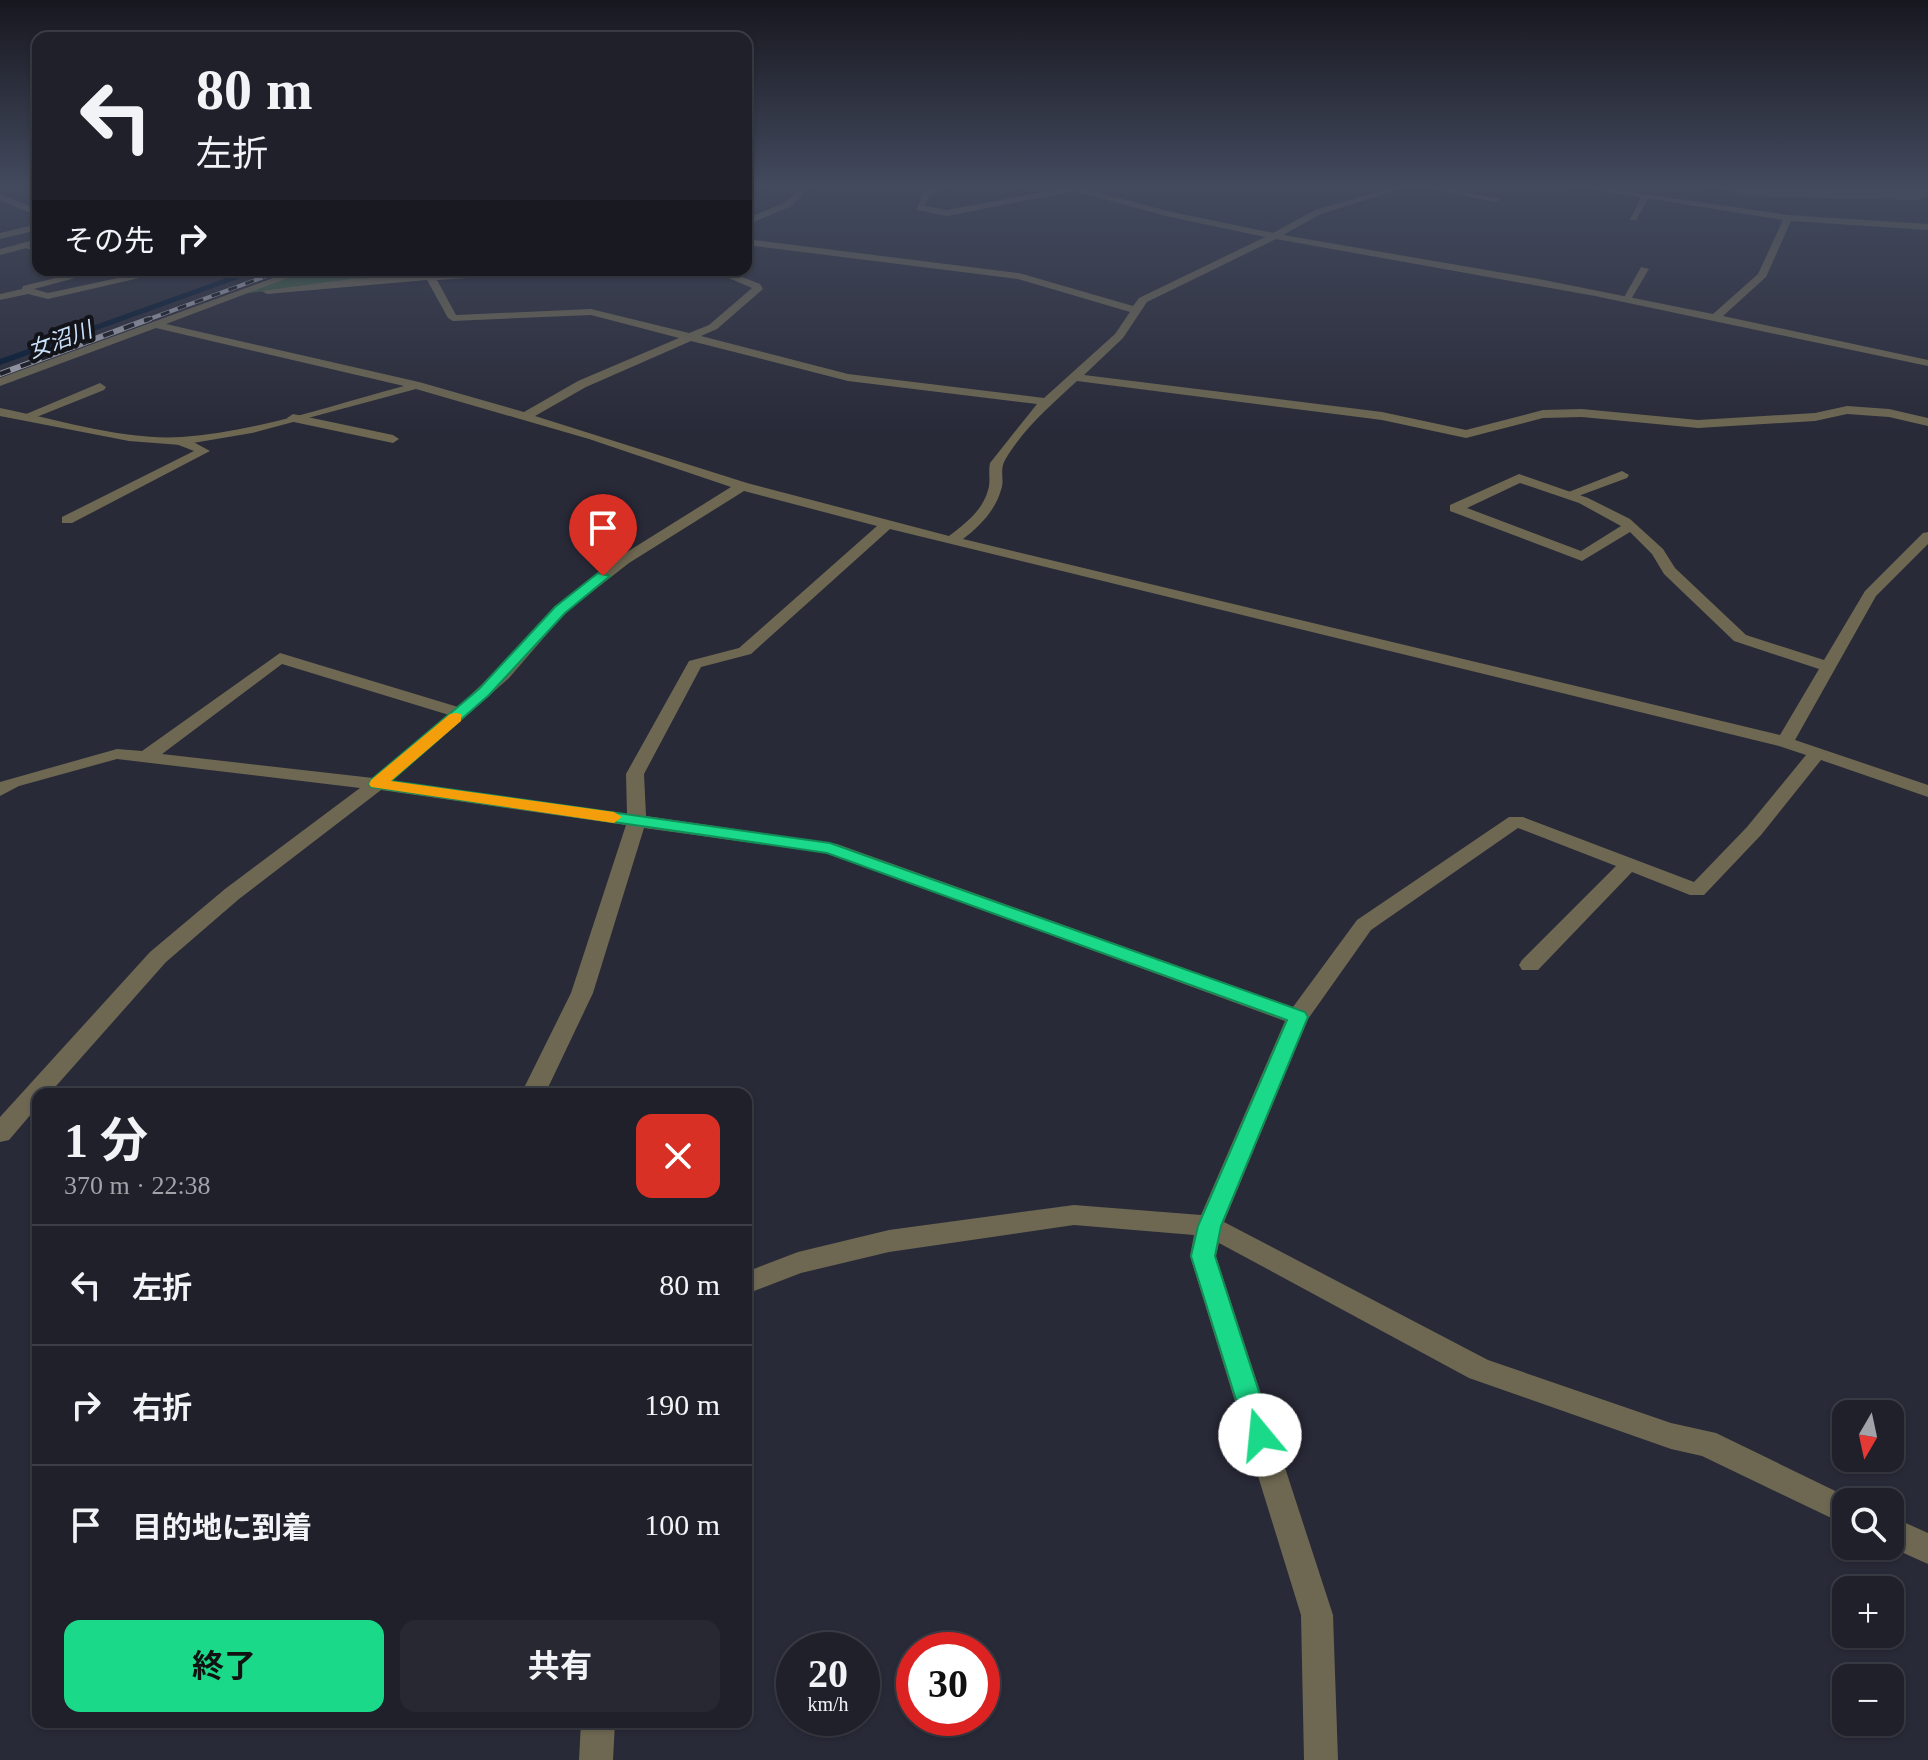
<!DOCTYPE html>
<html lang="ja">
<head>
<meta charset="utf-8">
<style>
  :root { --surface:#1f202a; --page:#272832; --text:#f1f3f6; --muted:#a1a3a8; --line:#3c3e47; --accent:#1ad988 }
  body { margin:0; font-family:"Times New Roman","Noto Sans JP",serif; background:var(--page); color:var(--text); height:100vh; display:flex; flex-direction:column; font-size:30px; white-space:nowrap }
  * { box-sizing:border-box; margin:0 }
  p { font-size:26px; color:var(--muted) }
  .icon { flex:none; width:44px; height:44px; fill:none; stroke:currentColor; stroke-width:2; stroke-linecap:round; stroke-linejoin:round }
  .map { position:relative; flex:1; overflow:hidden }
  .sheet { position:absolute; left:32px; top:1088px; width:720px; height:640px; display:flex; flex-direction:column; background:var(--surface); border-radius:16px; box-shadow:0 2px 6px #0004,0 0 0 2px var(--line) }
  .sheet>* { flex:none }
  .hud { position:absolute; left:32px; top:32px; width:720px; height:244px; border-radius:16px; box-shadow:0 2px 6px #0004,0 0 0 2px var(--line); background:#1f202a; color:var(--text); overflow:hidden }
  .needle { width:52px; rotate:189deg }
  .buttons { position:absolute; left:1832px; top:1400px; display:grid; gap:16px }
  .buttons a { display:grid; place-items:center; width:72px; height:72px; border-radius:16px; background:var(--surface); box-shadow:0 2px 6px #0004,0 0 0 2px var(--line); font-size:40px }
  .speed { position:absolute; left:776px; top:1632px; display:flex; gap:16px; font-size:40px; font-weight:700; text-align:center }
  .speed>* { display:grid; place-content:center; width:104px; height:104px; border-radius:50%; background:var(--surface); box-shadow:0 2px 6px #0004,0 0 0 2px var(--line); line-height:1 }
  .speed small { font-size:20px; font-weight:400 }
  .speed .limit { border:12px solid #d22; background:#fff; color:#111 }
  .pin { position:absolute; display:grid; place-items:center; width:68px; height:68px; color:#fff; margin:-82px -34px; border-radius:50% 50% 50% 0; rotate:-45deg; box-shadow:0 0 8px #0007 }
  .pin .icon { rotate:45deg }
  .me { position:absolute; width:88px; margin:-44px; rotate:343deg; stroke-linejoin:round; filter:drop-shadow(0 0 6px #0008) }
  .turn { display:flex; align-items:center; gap:28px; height:168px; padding:0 32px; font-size:36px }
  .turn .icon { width:104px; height:104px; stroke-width:2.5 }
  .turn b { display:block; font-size:56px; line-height:68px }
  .then { display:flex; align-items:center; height:76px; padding:0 32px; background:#0003; gap:16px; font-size:30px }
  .round { display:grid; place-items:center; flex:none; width:84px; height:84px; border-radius:16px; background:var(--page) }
  .headline { display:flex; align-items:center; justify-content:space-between; height:136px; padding:0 32px }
  h1 { font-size:48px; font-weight:700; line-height:60px }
  .primary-button { display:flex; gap:16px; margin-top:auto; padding:16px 32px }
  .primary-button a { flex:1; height:92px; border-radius:16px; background:var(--accent); color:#111; font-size:32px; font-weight:700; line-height:92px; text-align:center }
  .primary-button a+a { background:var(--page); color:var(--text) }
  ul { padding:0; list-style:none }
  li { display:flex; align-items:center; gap:24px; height:120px; padding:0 32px; border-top:2px solid var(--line) }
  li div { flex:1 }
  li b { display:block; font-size:30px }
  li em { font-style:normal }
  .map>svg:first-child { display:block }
  .green { fill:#3e5d42 }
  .water { fill:#011731 }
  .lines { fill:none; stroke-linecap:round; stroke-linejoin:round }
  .lane { fill:#6e6852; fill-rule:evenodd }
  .street { fill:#6e6852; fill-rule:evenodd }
  .rail-far1-casing { stroke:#a9aab5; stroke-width:4 }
  .rail-casing { stroke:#a9aab5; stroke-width:6 }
  .rail-far1 { stroke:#131419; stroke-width:3; stroke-dasharray:9; stroke-linecap:butt }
  .rail { stroke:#131419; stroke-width:4; stroke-dasharray:11; stroke-linecap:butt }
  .route { fill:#1ad988; stroke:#118d58; stroke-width:2 }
  .slow { fill:#f59e0b }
  .labels { text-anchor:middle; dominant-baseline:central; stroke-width:8; stroke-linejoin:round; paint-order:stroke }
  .far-water-label { font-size:22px; font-style:italic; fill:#cbe0fa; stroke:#131419 }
</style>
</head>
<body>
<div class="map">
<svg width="1928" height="1760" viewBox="0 0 1928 1760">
  <rect width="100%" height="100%" fill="#292a38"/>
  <!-- green -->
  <path class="green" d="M1701,185h227v11l-11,4 -169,-4z
    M304,270h241l-195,12 -111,12z"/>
  <!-- water -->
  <path class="water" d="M249,270h14l-263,95v-6z"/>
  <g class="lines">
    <!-- lane -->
    <path class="lane" d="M1412,185h18l70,14 -4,3z
      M1642,195l7,2 -13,23h-6z
      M25,242l13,4v6l-16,-5z
      M1641,267l8,2 -19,32h-8z
      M100,383l6,4 -2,3 -75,30 -10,-3z
      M293,414l100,21 6,4 -6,4 -104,-22 -2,-3z
      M176,438h10l24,13 -138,72h-10v-6l132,-66 -18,-7z
      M1622,471l7,4 -2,3 -54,20 -12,-3z"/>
    <!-- street -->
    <path class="street" d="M803,185h8l-19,21 -46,19v-6l40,-17z
      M940,185h11l-21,10 -6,11 23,4 117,-22 -5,-3h13l95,26 106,22 42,-23 86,-25h12l-92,29 -38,21 256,44 174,35 45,-40 25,-54 -220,-35h20l205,30 140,9v6l-137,-9 -25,56 -43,39 205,44v6l-333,-70 -319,-57 -129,63 -24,36 -39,37 298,37 84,18 77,-20 39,-1 116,11 117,-7 32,-7 42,3 39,9v8l-39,-9 -42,-3 -32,7 -117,7 -116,-11 -39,1 -77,20 -84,-18 -305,-39c-26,24 -54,48 -72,79 -6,11 0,20 -4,30 -6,21 -22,37 -38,49l817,196 39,-66 -85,-28 -70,-67 -12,-20 -22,-22 -48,29 -132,-50v-6l69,-31 69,24 42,21 33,30 12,19 71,67 78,25 41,-69 58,-58 5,-1v12l-52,52 -81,144 133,45v12l-107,-37 -60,75 -57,60h-14l-58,-23 -94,98h-16l-3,-5 3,-5 94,-94 -98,-38 -147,102 -63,89 -84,203 264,138 183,63 45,10 142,69h-12v23l-144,-69 -31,-7 -202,-71 -250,-135 -3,13 117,359 5,145h-34l-3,-145 -111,-359 4,-21 -120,-10 -185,27 -88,21 -55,21v-22l52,-20 91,-22 185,-25 127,10 84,-194 -458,-168 -183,-25 -51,165 -48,101h-24l50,-101 55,-168 -245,-35 -142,109 -73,63 -117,132h-11v12l-29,34 -9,2v-25l150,-165 75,-63 135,-101 -243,-29 -98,27 -19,10v-14l117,-33 25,2 138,-98 178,54 39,-37 58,-63 64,-50 112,-70 -142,-48 -173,-50 -164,44 -71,12 -52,-4 -129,-25v-8c56,11 125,33 182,29 74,-5 150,-32 222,-51l-248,-58 -156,58v-8l295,-108h14l-143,54 253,58 105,30 54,-31 101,-43 -88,-23 -138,6 -5,-3 -21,-38 -160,14 -5,-3 88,-12 201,-9 -5,3 -109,7 19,35 135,-6 98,24 20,-8 43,-37 -42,-18h14l36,14 3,5 -46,40 -16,7 147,38 196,24 71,-64 15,-22 -112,-33 -272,-34v-6l273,34 114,33 6,-8 126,-61 -99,-21 -92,-25 -127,25 -31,-6 8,-19zM691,341l157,40 189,23 -47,59c-2,9 1,19 -2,27 -5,20 -23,34 -39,46l-202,-53 -212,-67 51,-29zM1520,483l59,20 42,23 -40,25 -114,-43zM744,491l133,35 -138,122 -50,13 -63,113 1,40 -235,-33 117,-103 56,-65 64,-50zM890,529l889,217 27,9 -59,72 -53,55 -171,-65h-14l-152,103 -64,87 -456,-163 -191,-28 -2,-42 57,-107 50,-13zM282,664l167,51 -76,63 -211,-24z
      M0,194l38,16v6l-38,-16z
      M38,224v6l-38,9v-6z
      M38,239v6l-38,10v-6z
      M88,270h17l-71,19 14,4 107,-23h19l-126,29 -20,-5 -28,6v-6l22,-5 1,-3z
      M1890,1516l38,17v31l-40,-18z
      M581,1722h34l-2,38h-34z"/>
    <defs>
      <path id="rail-far1" d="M144,321l139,-51"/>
      <path id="rail" d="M0,374l149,-55"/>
    </defs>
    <!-- rail-far1 casing -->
    <use href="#rail-far1" class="rail-far1-casing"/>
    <!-- rail casing -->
    <use href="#rail" class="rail-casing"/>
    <!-- rail-far1 -->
    <use href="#rail-far1" class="rail-far1"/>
    <!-- rail -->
    <use href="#rail" class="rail"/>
  </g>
  <!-- sky -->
  <linearGradient id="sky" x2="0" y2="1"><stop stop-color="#17171f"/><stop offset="0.43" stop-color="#434a5e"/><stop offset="1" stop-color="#434a5e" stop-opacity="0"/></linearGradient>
  <rect width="1928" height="431" fill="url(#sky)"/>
  <!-- route -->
  <path class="route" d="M598,573l12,3 -45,37 -76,82 -98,86 439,62 475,169 3,5 -87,209 -6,30 58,179 -4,9 -9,4 -10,-4 -3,-9 -56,-179 7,-30 89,-206 -460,-167 -456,-66 -2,-3 2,-4 108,-91 76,-82z"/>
  <!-- slow -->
  <path class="slow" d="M456,713l5,1v7l-70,60 223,31 8,5 -8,6 -243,-36 -2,-3 2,-4 79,-66z"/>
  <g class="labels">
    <!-- far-water labels -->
    <g class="far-water-label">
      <text transform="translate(60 340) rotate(-20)">女沼川</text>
    </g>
  </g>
</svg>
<div class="buttons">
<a><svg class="needle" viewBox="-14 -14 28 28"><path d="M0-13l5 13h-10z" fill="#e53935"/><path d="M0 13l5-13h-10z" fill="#a1a3a8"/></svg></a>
<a><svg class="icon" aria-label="search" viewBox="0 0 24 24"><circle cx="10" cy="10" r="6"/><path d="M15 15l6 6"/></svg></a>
<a>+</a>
<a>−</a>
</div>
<div class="speed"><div>20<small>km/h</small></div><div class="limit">30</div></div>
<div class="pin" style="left:603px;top:576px;background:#d93025"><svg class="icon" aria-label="arrive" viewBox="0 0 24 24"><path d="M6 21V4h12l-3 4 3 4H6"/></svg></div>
<svg class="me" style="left:1260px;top:1435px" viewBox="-20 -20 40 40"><circle r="19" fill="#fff"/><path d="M0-13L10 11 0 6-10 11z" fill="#1ad988"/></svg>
<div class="hud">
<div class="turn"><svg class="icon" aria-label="left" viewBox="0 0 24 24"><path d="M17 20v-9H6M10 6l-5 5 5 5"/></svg><div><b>80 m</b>左折</div></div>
<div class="then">その先<svg class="icon" aria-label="right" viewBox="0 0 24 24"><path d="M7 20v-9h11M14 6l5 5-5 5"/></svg></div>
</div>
<section class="sheet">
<div class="headline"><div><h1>1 分</h1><p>370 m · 22:38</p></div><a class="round" style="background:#d93025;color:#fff"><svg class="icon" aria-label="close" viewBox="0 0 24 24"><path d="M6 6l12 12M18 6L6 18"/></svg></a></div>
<ul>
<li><svg class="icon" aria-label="left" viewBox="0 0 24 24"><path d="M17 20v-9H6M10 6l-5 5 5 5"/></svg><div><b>左折</b></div><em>80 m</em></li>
<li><svg class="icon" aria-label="right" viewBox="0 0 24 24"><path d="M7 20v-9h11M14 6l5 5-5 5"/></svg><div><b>右折</b></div><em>190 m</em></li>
<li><svg class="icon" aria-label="arrive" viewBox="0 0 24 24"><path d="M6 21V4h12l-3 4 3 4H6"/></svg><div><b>目的地に到着</b></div><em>100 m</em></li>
</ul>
<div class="primary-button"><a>終了</a><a>共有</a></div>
</section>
</div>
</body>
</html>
